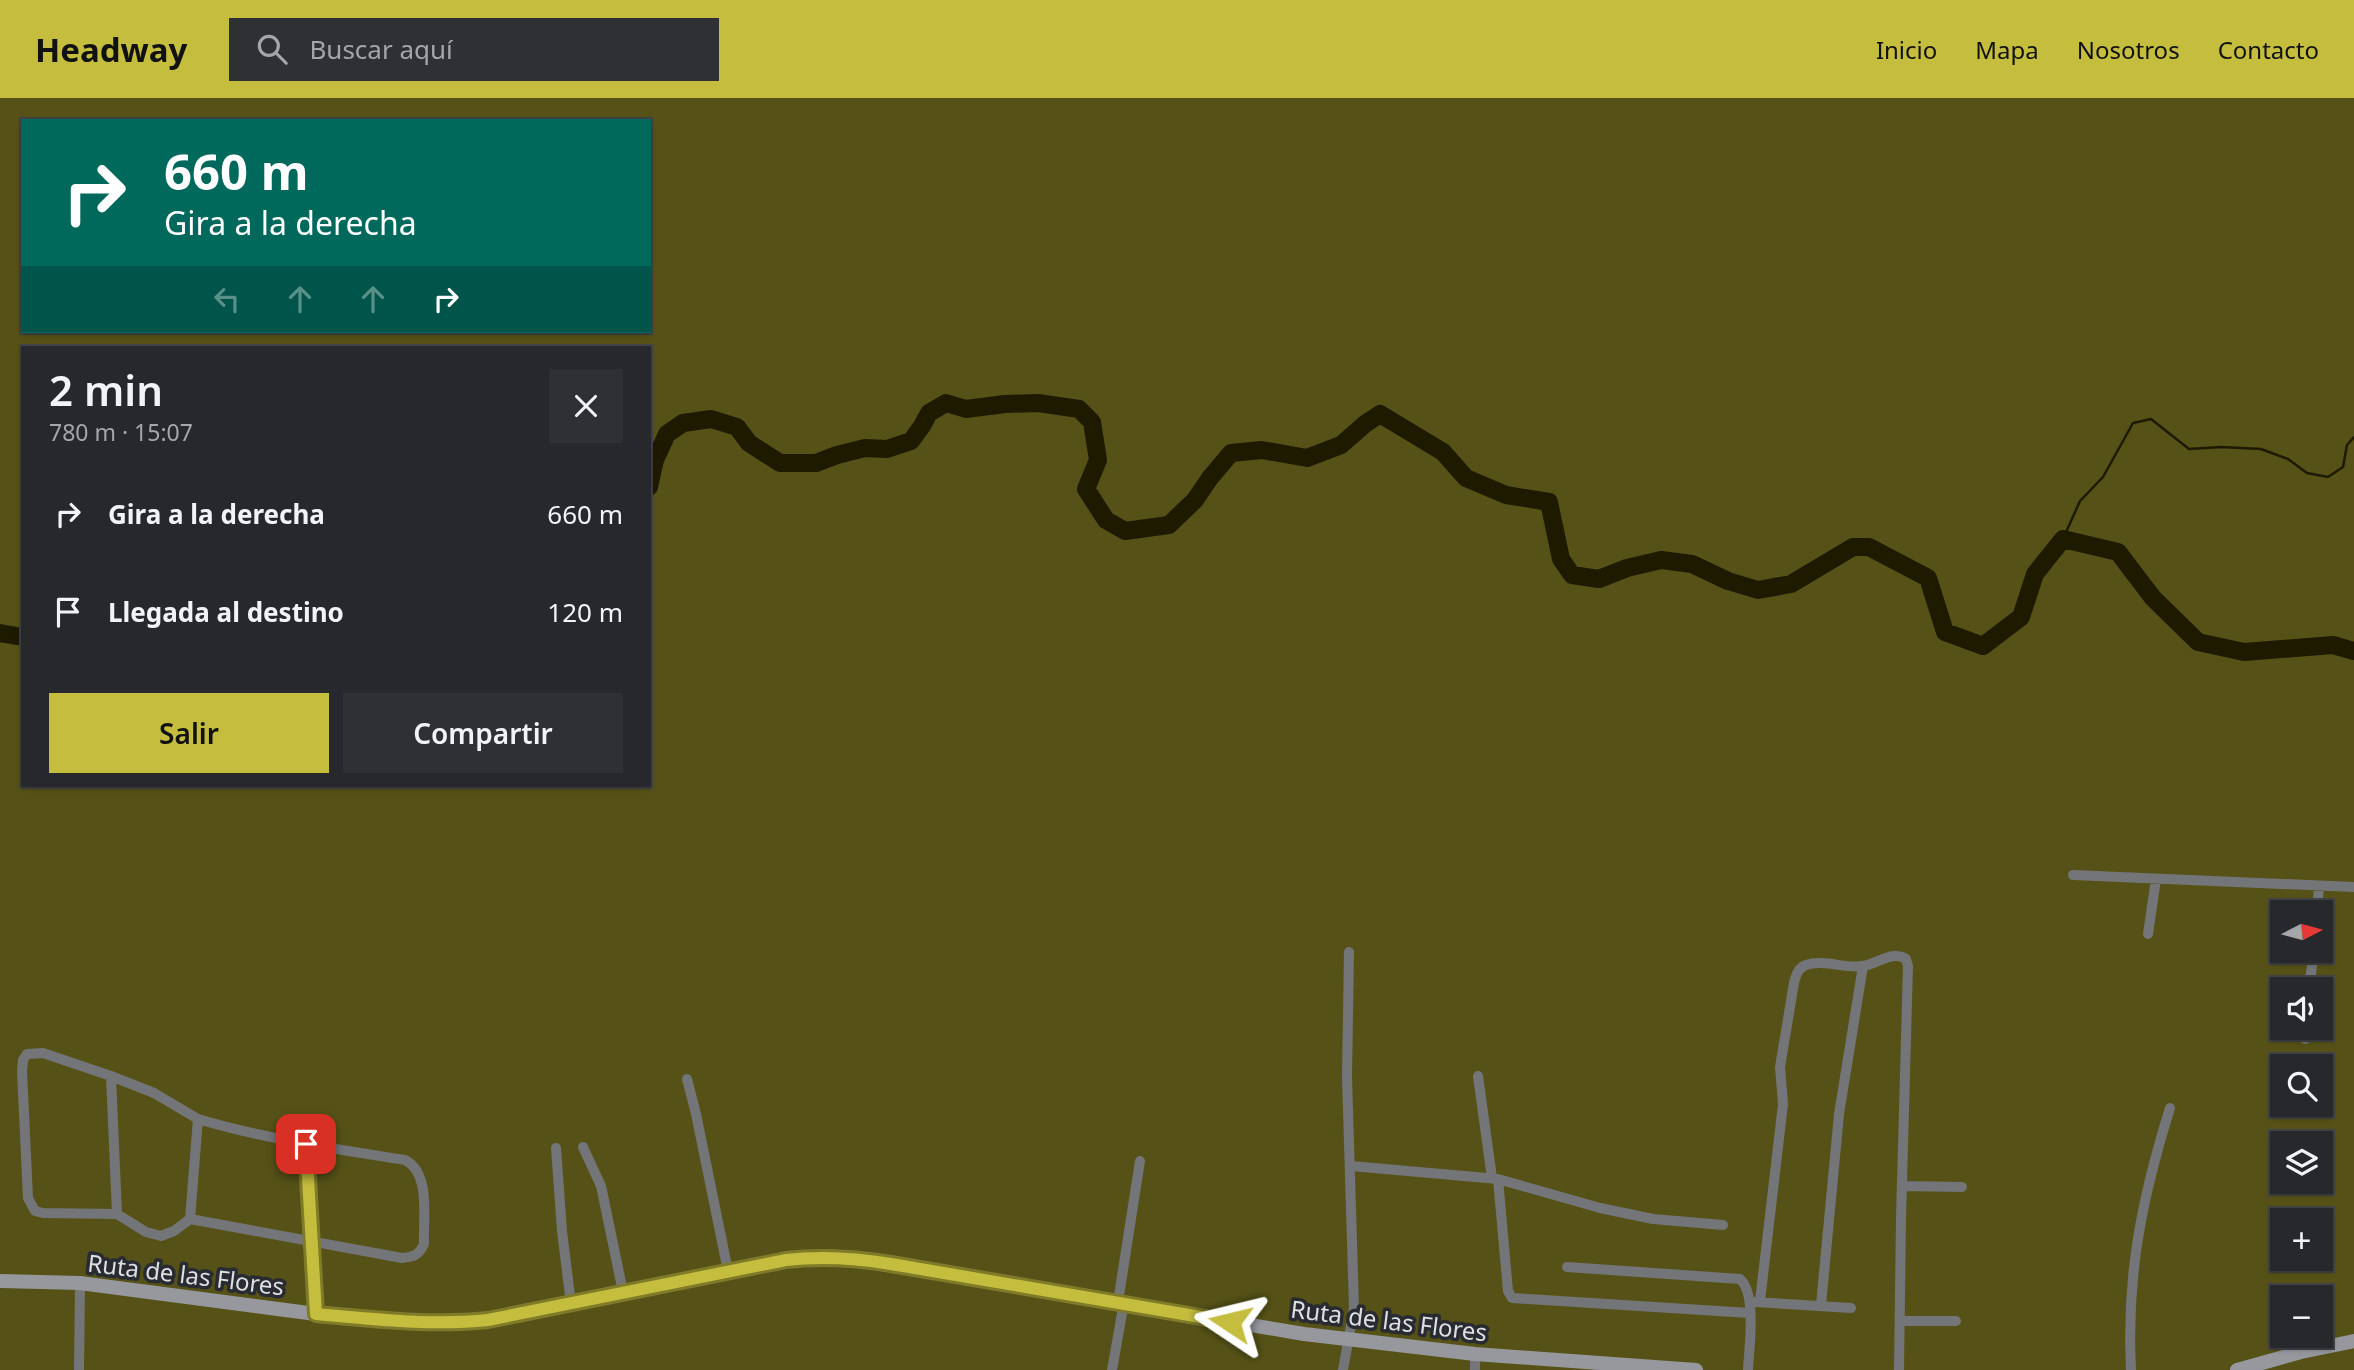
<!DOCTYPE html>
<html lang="es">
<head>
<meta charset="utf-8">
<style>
  :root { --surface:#26282c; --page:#2e3034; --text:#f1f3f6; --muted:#a4a6a9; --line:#424448; --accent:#c4bd3e }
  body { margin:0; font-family:"Noto Sans",sans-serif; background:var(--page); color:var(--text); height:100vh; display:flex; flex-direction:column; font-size:26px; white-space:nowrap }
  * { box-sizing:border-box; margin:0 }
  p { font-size:23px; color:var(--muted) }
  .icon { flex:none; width:38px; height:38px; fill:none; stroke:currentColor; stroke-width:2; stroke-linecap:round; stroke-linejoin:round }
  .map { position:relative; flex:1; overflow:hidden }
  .sheet { position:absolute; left:21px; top:248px; width:630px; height:441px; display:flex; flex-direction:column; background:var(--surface); border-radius:0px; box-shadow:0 2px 5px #0004,0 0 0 2px var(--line) }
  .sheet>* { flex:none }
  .banner { position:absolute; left:21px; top:21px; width:630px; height:214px; border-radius:0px; box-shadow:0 2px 5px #0004,0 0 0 2px var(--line); background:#00695c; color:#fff; overflow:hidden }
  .needle { width:46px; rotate:84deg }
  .tools { position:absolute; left:2270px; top:802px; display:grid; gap:14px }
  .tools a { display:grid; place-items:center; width:63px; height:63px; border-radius:0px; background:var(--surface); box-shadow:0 2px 5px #0004,0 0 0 2px var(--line); font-size:35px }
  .pin { position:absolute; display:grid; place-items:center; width:60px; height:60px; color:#fff; margin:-30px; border-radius:14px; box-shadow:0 4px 10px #0006 }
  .me { position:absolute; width:77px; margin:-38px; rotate:280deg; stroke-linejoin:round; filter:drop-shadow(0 0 5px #0008) }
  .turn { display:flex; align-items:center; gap:24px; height:147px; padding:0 28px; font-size:32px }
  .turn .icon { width:91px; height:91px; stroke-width:2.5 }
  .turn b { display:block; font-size:49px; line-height:60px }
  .lanes { display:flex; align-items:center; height:66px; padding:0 28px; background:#0003; justify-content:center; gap:35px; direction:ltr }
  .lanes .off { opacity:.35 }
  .round { display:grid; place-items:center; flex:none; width:74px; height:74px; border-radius:0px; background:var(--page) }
  .summary { display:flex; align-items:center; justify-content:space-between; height:119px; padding:0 28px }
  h1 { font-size:42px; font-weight:600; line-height:52px }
  .action { display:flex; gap:14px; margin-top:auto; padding:14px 28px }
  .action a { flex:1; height:80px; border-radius:0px; background:var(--accent); color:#111; font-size:28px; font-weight:600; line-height:80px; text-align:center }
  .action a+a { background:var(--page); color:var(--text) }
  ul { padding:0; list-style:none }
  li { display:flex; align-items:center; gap:21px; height:98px; padding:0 28px }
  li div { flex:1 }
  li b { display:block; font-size:26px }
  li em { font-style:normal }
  header { display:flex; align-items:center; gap:42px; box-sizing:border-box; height:98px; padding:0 35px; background:var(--accent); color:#111 }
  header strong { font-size:33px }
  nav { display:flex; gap:38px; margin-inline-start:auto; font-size:24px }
  .search { width:490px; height:63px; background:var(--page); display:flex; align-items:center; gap:18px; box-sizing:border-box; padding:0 24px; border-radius:0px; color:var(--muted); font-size:26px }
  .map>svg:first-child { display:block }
  .green { fill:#565217; fill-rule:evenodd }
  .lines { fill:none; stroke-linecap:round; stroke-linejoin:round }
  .stream { stroke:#1d1a00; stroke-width:2.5 }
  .river { stroke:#1d1a00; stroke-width:18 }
  .minor { stroke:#737578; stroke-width:10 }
  .secondary { stroke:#96989d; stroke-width:14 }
  .route-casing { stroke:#7f7b28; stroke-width:18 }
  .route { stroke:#c4bd3e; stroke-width:12 }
  .labels { text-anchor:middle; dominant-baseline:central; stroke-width:7; stroke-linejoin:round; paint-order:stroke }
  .street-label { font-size:24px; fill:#dddfe2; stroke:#282b31 }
</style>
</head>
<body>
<header>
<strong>Headway</strong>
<div class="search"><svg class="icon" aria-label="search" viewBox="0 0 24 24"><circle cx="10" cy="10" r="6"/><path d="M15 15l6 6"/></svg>Buscar aquí</div>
<nav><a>Inicio</a><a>Mapa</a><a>Nosotros</a><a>Contacto</a></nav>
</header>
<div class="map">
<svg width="2354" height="1272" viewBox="0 0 2354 1272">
  <rect width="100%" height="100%" fill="#32353b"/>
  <!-- green -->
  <path class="green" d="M0,0h2354v1272h-2354zM23,23h626v210h-626zM23,250h626v438h-626zM2282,814h38v38h-38zM2282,891h38v38h-38zM2282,968h38v38h-38zM2282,1045h38v38h-38zM2282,1122h38v38h-38zM2282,1199h38v38h-38z"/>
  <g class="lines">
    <!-- stream -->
    <path class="stream" d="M2063,441l17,-38 23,-24 30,-54 18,-4 38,30 32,-2 40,2 27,10 19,14 21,4 15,-10 4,-22 7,-8"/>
    <!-- river -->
    <path class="river" d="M649,389l6,-27 12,-26 16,-11 28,-4 26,8 12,16 31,20h36l21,-8 28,-7 22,1 24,-8 11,-15 7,-13 17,-10 20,6 39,-5 33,-1 41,6 13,13 6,38 -12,29 20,31 19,11 44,-6 26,-25 15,-22 21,-25 31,-3 45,8 34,-13 24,-21 15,-10 63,38 23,26 40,17 43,7 12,57 11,16 27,4 28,-11 34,-8 31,4 36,17 30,9 33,-6 62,-37h16l59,31 17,54 38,14 38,-29 14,-43 28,-35 55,13 35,46 45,44 46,10 89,-7 21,6
      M0,535l23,4"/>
    <!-- minor -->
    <path class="minor" d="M2073,777l281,12
      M2317,814l2,-26
      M2148,836l8,-55
      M2309,891l5,-39
      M2305,941l1,-12
      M111,978l43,17 44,26
      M1478,978l14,102
      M687,981l9,35 32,157
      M306,1046l10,170
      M583,1049l18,39 22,106
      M556,1050l6,83 9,73
      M1351,1068l147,13 10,112 4,7 238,15
      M1498,1081l102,29 53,11 70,6
      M1902,1088l60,1
      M117,1116l-6,-138 -68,-23 -16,1 -4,6 -1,11 6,127 7,13 8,2 74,1 29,18 15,4 13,-5 16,-12 212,39c12,-1 17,-3 22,-14 -1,-26 7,-71 -19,-84 -70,-11 -140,-21 -207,-41l-8,100
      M1567,1169l173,12c17,15 9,69 8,91
      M1760,1203l23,-197 -3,-37 14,-84c2,-8 4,-15 12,-18 18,-6 39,4 57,1 15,-2 29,-16 43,-7l2,7 -7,252 -2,152
      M1118,1204l22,-141
      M1756,1204l95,6
      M1821,1207l18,-191 24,-148
      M1901,1223h55
      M1475,1256v16
      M79,1272l1,-87
      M1112,1272l12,-68
      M1343,1272l11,-62 -7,-231 2,-125
      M2131,1272c-5,-94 11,-172 39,-262"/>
    <!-- secondary -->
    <path class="secondary" d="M0,1183l80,2 236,31 102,9h39l65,-9 264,-54 37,-4 30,2 451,76 171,20 221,16
      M2237,1272l64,-18 53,-11"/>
  </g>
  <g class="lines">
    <defs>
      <path id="route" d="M306,1046l10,170c58,5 114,12 172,6l298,-60c36,-4 69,-2 105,4l339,58"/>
    </defs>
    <!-- route casing -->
    <use href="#route" class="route-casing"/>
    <!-- route -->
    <use href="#route" class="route"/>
  </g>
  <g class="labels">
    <!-- street labels -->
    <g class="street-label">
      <text transform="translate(186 1176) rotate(7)">Ruta de las Flores</text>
      <text transform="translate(1389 1222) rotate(7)">Ruta de las Flores</text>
    </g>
  </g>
</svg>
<div class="tools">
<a><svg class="needle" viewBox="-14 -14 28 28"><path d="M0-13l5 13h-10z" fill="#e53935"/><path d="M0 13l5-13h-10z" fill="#a4a6a9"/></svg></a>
<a><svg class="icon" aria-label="sound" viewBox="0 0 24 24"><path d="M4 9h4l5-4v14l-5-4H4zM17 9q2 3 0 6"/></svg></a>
<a><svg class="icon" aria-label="search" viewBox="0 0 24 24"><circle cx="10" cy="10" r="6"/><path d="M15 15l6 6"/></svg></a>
<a><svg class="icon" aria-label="layers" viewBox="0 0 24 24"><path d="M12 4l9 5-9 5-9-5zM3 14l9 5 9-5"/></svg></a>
<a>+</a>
<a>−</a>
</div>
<div class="pin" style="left:306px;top:1046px;background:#d93025"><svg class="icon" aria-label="arrive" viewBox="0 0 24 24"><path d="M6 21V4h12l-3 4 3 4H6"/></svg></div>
<svg class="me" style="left:1230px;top:1224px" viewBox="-20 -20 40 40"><path d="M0-17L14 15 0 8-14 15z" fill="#c4bd3e" stroke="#fff" stroke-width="4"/></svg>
<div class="banner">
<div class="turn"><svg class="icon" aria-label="right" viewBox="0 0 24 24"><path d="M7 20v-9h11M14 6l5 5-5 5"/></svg><div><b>660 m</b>Gira a la derecha</div></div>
<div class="lanes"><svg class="icon off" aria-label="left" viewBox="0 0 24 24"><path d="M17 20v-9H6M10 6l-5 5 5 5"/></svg><svg class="icon off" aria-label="ahead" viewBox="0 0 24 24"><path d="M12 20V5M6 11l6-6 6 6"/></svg><svg class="icon off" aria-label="ahead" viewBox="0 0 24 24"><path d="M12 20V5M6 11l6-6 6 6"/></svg><svg class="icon" aria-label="right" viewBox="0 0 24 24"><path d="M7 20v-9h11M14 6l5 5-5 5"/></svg></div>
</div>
<section class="sheet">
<div class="summary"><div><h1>2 min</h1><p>780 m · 15:07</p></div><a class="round"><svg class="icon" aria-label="close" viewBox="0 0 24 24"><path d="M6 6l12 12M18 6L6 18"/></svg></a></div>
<ul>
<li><svg class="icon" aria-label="right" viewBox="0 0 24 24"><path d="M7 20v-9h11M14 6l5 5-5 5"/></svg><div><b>Gira a la derecha</b></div><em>660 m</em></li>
<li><svg class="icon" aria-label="arrive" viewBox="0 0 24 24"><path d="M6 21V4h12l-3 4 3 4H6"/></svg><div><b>Llegada al destino</b></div><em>120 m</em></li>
</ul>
<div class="action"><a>Salir</a><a>Compartir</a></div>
</section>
</div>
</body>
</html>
